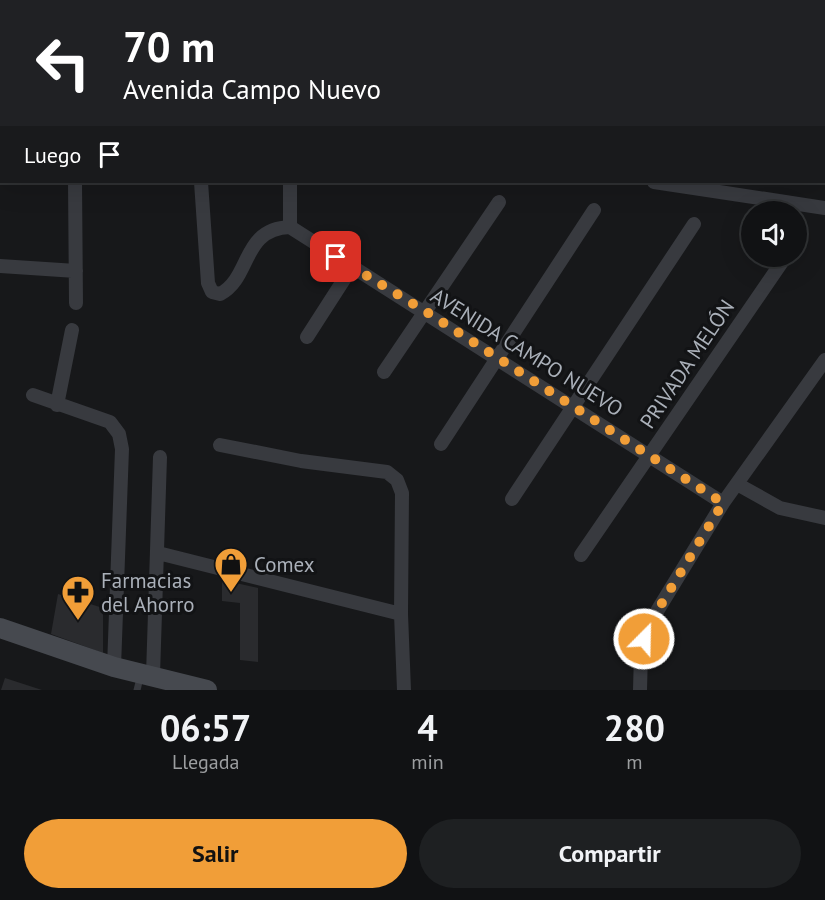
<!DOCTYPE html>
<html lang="es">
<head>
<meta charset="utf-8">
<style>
  :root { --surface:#111214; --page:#1e2022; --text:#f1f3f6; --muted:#9c9ea0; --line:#303234; --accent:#f19e38 }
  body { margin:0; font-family:"PT Sans",sans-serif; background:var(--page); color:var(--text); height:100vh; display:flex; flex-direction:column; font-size:22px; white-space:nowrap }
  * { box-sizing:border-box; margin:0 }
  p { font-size:20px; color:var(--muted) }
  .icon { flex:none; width:33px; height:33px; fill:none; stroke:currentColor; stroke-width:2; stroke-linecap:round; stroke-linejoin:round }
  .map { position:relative; height:690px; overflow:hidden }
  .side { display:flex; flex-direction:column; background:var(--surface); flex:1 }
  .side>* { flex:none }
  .hud { position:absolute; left:0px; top:0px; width:825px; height:183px; box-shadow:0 6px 24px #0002,0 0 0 2px var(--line); background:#202124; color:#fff; overflow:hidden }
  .buttons { position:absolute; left:741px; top:201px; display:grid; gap:12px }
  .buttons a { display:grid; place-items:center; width:66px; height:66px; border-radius:50%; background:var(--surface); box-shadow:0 6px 24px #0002,0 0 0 2px var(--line); font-size:30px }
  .pin { position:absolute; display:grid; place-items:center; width:51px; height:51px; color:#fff; margin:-26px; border-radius:12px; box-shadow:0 3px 9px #0006 }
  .me { position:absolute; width:66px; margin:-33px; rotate:23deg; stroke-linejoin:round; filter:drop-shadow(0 0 4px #0008) }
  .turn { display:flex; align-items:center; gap:21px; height:126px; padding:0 24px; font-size:27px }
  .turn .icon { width:78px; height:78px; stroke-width:2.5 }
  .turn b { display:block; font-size:42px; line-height:51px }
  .then { display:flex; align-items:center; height:57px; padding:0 24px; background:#0003; gap:12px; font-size:22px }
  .eta { display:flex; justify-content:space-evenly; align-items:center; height:102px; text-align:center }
  .eta b { font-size:36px; font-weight:600; line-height:42px }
  .button { display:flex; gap:12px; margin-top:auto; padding:12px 24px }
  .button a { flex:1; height:69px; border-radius:36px; background:var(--accent); color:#111; font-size:24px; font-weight:600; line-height:69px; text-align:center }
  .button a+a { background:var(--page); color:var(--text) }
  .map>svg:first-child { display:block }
  .building { fill:#2a2b2e }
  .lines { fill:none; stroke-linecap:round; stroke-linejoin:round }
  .lane { stroke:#383a3f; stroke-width:7 }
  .street { stroke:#383a3f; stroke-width:14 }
  .secondary { stroke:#46494f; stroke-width:20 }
  .route { stroke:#f19e38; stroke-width:10; stroke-dasharray:0 18 }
  .labels { text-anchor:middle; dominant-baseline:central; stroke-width:6; stroke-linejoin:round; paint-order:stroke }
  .street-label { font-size:21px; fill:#aab0b9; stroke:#121315 }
  .poi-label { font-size:21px; fill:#aab0b9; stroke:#121315; text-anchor:start }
</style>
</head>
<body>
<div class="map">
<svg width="825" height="690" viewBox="0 0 825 690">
  <rect width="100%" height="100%" fill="#17181a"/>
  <!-- building -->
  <path class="building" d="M222,580l36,8v74l-18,-2v-57l-18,-2z
    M58,594l45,14v45l-52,-19z
    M5,678l37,12h-41z"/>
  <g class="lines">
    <!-- lane -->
    <path class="lane" d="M137,690l4,-16"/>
    <!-- street -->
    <path class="street" d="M143,0v2
      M420,0v2
      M534,0l1,2
      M65,2l1,-2
      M0,66l2,1
      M75,182l1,121
      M201,182l7,101 4,9 8,2c32,-17 21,-65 70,-67l433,276
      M290,182v45
      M654,182l171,26
      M0,266l76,5
      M307,337l45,-70
      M384,372l115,-170
      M33,395l77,27 9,12 3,15 -8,218
      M57,405l15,-75
      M441,444l153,-234
      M220,445l81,16 86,11 10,8 5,13 -1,121 3,76
      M737,484l43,24 45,10
      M512,499l182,-275
      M158,553l243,61
      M581,555l205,-299
      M153,675l7,-218
      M640,690l1,-37 7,-27 75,-123 102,-143"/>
    <!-- secondary -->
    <path class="secondary" d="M0,628l114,39 93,23"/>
  </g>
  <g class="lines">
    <!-- route -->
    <path class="route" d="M336,257l89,54 298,192 -75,123 -4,13"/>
  </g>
  <!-- icons -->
  <defs>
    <symbol id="shop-pin" viewBox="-11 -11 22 30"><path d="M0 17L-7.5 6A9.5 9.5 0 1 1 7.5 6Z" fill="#f19e38" stroke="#121315"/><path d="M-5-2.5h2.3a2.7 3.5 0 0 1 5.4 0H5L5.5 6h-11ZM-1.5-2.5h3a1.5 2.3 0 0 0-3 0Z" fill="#111"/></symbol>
    <symbol id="pharmacy-pin" viewBox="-11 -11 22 30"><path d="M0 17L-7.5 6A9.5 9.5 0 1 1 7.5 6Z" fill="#f19e38" stroke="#121315"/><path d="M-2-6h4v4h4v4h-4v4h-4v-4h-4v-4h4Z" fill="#111"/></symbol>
  </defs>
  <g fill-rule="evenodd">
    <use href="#shop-pin" x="212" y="545" width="38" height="52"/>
    <use href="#pharmacy-pin" x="59" y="573" width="38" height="52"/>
  </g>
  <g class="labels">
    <!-- street labels -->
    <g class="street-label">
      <text transform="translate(527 352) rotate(32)">AVENIDA CAMPO NUEVO</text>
      <text transform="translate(687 364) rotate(-56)">PRIVADA MELÓN</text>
    </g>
    <!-- poi labels -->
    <g class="poi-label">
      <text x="254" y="564">Comex</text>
      <text x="101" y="580">Farmacias<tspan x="101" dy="24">del Ahorro</tspan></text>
    </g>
  </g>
</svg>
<div class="buttons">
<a><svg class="icon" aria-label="sound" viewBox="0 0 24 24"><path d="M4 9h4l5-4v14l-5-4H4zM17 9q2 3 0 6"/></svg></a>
</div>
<div class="pin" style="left:336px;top:257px;background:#d93025"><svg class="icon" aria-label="arrive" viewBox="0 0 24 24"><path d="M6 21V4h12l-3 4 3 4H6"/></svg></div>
<svg class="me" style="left:644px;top:639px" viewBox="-20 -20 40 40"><circle r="17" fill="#f19e38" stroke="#fff" stroke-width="3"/><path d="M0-11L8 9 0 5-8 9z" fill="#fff"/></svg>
<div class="hud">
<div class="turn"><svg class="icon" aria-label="left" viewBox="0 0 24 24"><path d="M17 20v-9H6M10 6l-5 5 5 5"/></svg><div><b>70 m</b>Avenida Campo Nuevo</div></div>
<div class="then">Luego<svg class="icon" aria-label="arrive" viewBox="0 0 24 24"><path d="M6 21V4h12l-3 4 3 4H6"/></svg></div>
</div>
</div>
<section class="side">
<div class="eta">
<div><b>06:57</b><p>Llegada</p></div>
<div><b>4</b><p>min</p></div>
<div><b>280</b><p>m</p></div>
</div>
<div class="button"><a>Salir</a><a>Compartir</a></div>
</section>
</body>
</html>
